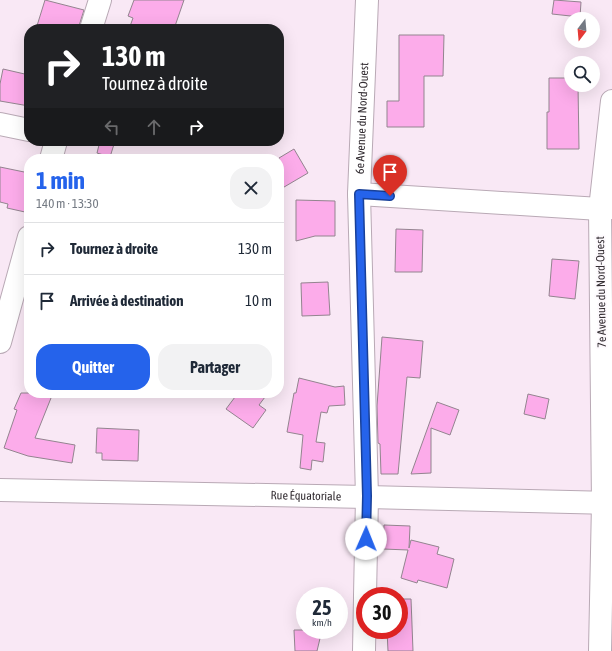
<!DOCTYPE html>
<html lang="fr">
<head>
<meta charset="utf-8">
<style>
  :root { --surface:#fff; --page:#f2f2f3; --text:#1f2937; --muted:#747a83; --line:#e0e1e3; --accent:#2563eb }
  body { margin:0; font-family:"Asap Condensed",sans-serif; background:var(--page); color:var(--text); height:100vh; display:flex; flex-direction:column; font-size:15px; white-space:nowrap }
  * { box-sizing:border-box; margin:0 }
  p { font-size:13px; color:var(--muted) }
  .icon { flex:none; width:22px; height:22px; fill:none; stroke:currentColor; stroke-width:2; stroke-linecap:round; stroke-linejoin:round }
  .map { position:relative; flex:1; overflow:hidden }
  .panel { position:absolute; left:24px; top:154px; width:260px; height:244px; display:flex; flex-direction:column; background:var(--surface); border-radius:16px; box-shadow:0 4px 16px #0002 }
  .panel>* { flex:none }
  .hud { position:absolute; left:24px; top:24px; width:260px; height:122px; border-radius:16px; box-shadow:0 4px 16px #0002; background:#202124; color:#fff; overflow:hidden }
  .needle { width:26px; rotate:196deg }
  .fabs { position:absolute; left:564px; top:12px; display:grid; gap:8px }
  .fabs a { display:grid; place-items:center; width:36px; height:36px; border-radius:50%; background:var(--surface); box-shadow:0 4px 16px #0002; font-size:20px }
  .speed { position:absolute; left:296px; top:587px; display:flex; gap:8px; font-size:20px; font-weight:700; text-align:center }
  .speed>* { display:grid; place-content:center; width:52px; height:52px; border-radius:50%; background:var(--surface); box-shadow:0 4px 16px #0002; line-height:1 }
  .speed small { font-size:10px; font-weight:400 }
  .speed .limit { border:6px solid #d22; background:#fff; color:#111 }
  .pin { position:absolute; display:grid; place-items:center; width:34px; height:34px; color:#fff; margin:-41px -17px; border-radius:50% 50% 50% 0; rotate:-45deg; box-shadow:0 0 4px #0007 }
  .pin .icon { rotate:45deg }
  .me { position:absolute; width:44px; margin:-22px; rotate:1deg; stroke-linejoin:round; filter:drop-shadow(0 0 3px #0008) }
  .turn { display:flex; align-items:center; gap:14px; height:84px; padding:0 12px; font-size:18px }
  .turn .icon { width:52px; height:52px; stroke-width:2.5 }
  .turn b { display:block; font-size:28px; line-height:34px }
  .lanes { display:flex; align-items:center; height:38px; padding:0 12px; background:#0003; justify-content:center; gap:20px; direction:ltr }
  .lanes .off { opacity:.35 }
  .round { display:grid; place-items:center; flex:none; width:42px; height:42px; border-radius:16px; background:var(--page) }
  .summary { display:flex; align-items:center; justify-content:space-between; height:68px; padding:0 12px }
  h1 { font-size:24px; font-weight:700; line-height:30px; color:var(--accent) }
  .action { display:flex; gap:8px; margin-top:auto; padding:8px 12px }
  .action a { flex:1; height:46px; border-radius:16px; background:var(--accent); color:#fff; font-size:16px; font-weight:700; line-height:46px; text-align:center }
  .action a+a { background:var(--page); color:var(--text) }
  ul { padding:0; list-style:none }
  li { display:flex; align-items:center; gap:12px; height:52px; padding:0 12px; border-top:1px solid var(--line) }
  li div { flex:1 }
  li b { display:block; font-size:15px }
  li em { font-style:normal }
  .map>svg:first-child { display:block }
  .building { fill:#fcacea; stroke:#93848f }
  .lines { fill:none; stroke-linecap:round; stroke-linejoin:round }
  .minor-casing { stroke:#b9a9b5; stroke-width:24 }
  .minor { stroke:#fff; stroke-width:22 }
  .route-casing { stroke:#184099; stroke-width:10 }
  .route { stroke:#2563eb; stroke-width:7 }
  .labels { text-anchor:middle; dominant-baseline:central; stroke-width:4; stroke-linejoin:round; paint-order:stroke }
  .street-label { font-size:12px; fill:#342e33; stroke:#fdfafd }
</style>
</head>
<body>
<div class="map">
<svg width="612" height="651" viewBox="0 0 612 651">
  <rect width="100%" height="100%" fill="#f9e8f5"/>
  <!-- building -->
  <path class="building" d="M45,0l39,10 -6,19h-42z
    M134,0h50l-10,29h-45l4,-11 -5,-2z
    M554,0l27,2 -1,15 -28,-3z
    M399,35h45l-1,41h-19v51h-37v-26h12z
    M3,69l26,6v31l-29,-5v-17z
    M549,78h22v7h7l1,64h-32v-37h2z
    M100,141h15l-5,16 -13,-4z
    M294,149l14,24 -29,17v-32z
    M0,167l29,6v24l-4,15 -18,-4 1,-4 -8,-2z
    M296,200l39,1v35h-20l-19,5z
    M396,229l27,1 -1,42h-27z
    M552,259l27,2 -4,38 -26,-3z
    M328,282l2,33 -28,1 -1,-33z
    M382,337l41,4 -3,37 -13,-1 -9,97h-17l-1,-30 -2,-1 -1,-37z
    M299,378l36,9 9,-1 1,19 -16,1 -2,7 -6,-1 -5,30 9,1 -2,19 -11,-2 -1,10 -11,-2 3,-33 -16,-3 7,-39h2z
    M21,393h32l-18,45 40,7 -3,18 -44,-7 -24,-8 13,-38 -3,-1z
    M238,393h30l-9,12 7,5 -13,18 -27,-19z
    M528,394l21,5 -4,20 -21,-5z
    M437,402l22,8 -9,25 -19,-7v45l-20,1z
    M97,428l42,2 -1,31 -36,-1v-7h-6z
    M384,525l26,1 -1,22 2,-8 28,7 -2,7 17,5 -7,29 -29,-8 -1,3 -16,-5 7,-28 -25,-1z
    M399,599h12l2,52h-25l-1,-21h12z
    M294,630h28l-5,21h-22z"/>
  <g class="lines">
    <defs>
      <g id="minor">
        <path d="M91,29l9,-29"/>
        <path d="M0,124l29,6"/>
        <path d="M51,159l5,-18"/>
        <path d="M359,194l241,15 12,-1"/>
        <path d="M0,342l29,-105"/>
        <path id="s1" d="M0,490l367,7 245,6"/>
        <path id="s2" d="M365,596l2,-99 -8,-303 8,-194"/>
        <path d="M364,651l1,-53"/>
        <path d="M600,651l3,-148 -3,-294 12,-108"/>
      </g>
    </defs>
    <!-- minor casing -->
    <use href="#minor" class="minor-casing"/>
    <!-- minor -->
    <use href="#minor" class="minor"/>
  </g>
  <g class="lines">
    <defs>
      <path id="route" d="M366,539l1,-43 -8,-302 31,2"/>
    </defs>
    <!-- route casing -->
    <use href="#route" class="route-casing"/>
    <!-- route -->
    <use href="#route" class="route"/>
  </g>
  <g class="labels">
    <!-- street labels -->
    <g class="street-label">
      <text stroke="none"><textPath href="#s2" startOffset="478">6e Avenue du Nord-Ouest</textPath></text>
      <text transform="translate(601 292) rotate(-91)">7e Avenue du Nord-Ouest</text>
      <text stroke="none"><textPath href="#s1" startOffset="306">Rue Équatoriale</textPath></text>
    </g>
  </g>
</svg>
<div class="fabs">
<a><svg class="needle" viewBox="-14 -14 28 28"><path d="M0-13l5 13h-10z" fill="#e53935"/><path d="M0 13l5-13h-10z" fill="#747a83"/></svg></a>
<a><svg class="icon" aria-label="search" viewBox="0 0 24 24"><circle cx="10" cy="10" r="6"/><path d="M15 15l6 6"/></svg></a>
</div>
<div class="speed"><div>25<small>km/h</small></div><div class="limit">30</div></div>
<div class="pin" style="left:390px;top:196px;background:#d93025"><svg class="icon" aria-label="arrive" viewBox="0 0 24 24"><path d="M6 21V4h12l-3 4 3 4H6"/></svg></div>
<svg class="me" style="left:366px;top:539px" viewBox="-20 -20 40 40"><circle r="19" fill="#fff"/><path d="M0-13L10 11 0 6-10 11z" fill="#2563eb"/></svg>
<div class="hud">
<div class="turn"><svg class="icon" aria-label="right" viewBox="0 0 24 24"><path d="M7 20v-9h11M14 6l5 5-5 5"/></svg><div><b>130 m</b>Tournez à droite</div></div>
<div class="lanes"><svg class="icon off" aria-label="left" viewBox="0 0 24 24"><path d="M17 20v-9H6M10 6l-5 5 5 5"/></svg><svg class="icon off" aria-label="ahead" viewBox="0 0 24 24"><path d="M12 20V5M6 11l6-6 6 6"/></svg><svg class="icon" aria-label="right" viewBox="0 0 24 24"><path d="M7 20v-9h11M14 6l5 5-5 5"/></svg></div>
</div>
<section class="panel">
<div class="summary"><div><h1>1 min</h1><p>140 m · 13:30</p></div><a class="round"><svg class="icon" aria-label="close" viewBox="0 0 24 24"><path d="M6 6l12 12M18 6L6 18"/></svg></a></div>
<ul>
<li><svg class="icon" aria-label="right" viewBox="0 0 24 24"><path d="M7 20v-9h11M14 6l5 5-5 5"/></svg><div><b>Tournez à droite</b></div><em>130 m</em></li>
<li><svg class="icon" aria-label="arrive" viewBox="0 0 24 24"><path d="M6 21V4h12l-3 4 3 4H6"/></svg><div><b>Arrivée à destination</b></div><em>10 m</em></li>
</ul>
<div class="action"><a>Quitter</a><a>Partager</a></div>
</section>
</div>
</body>
</html>
